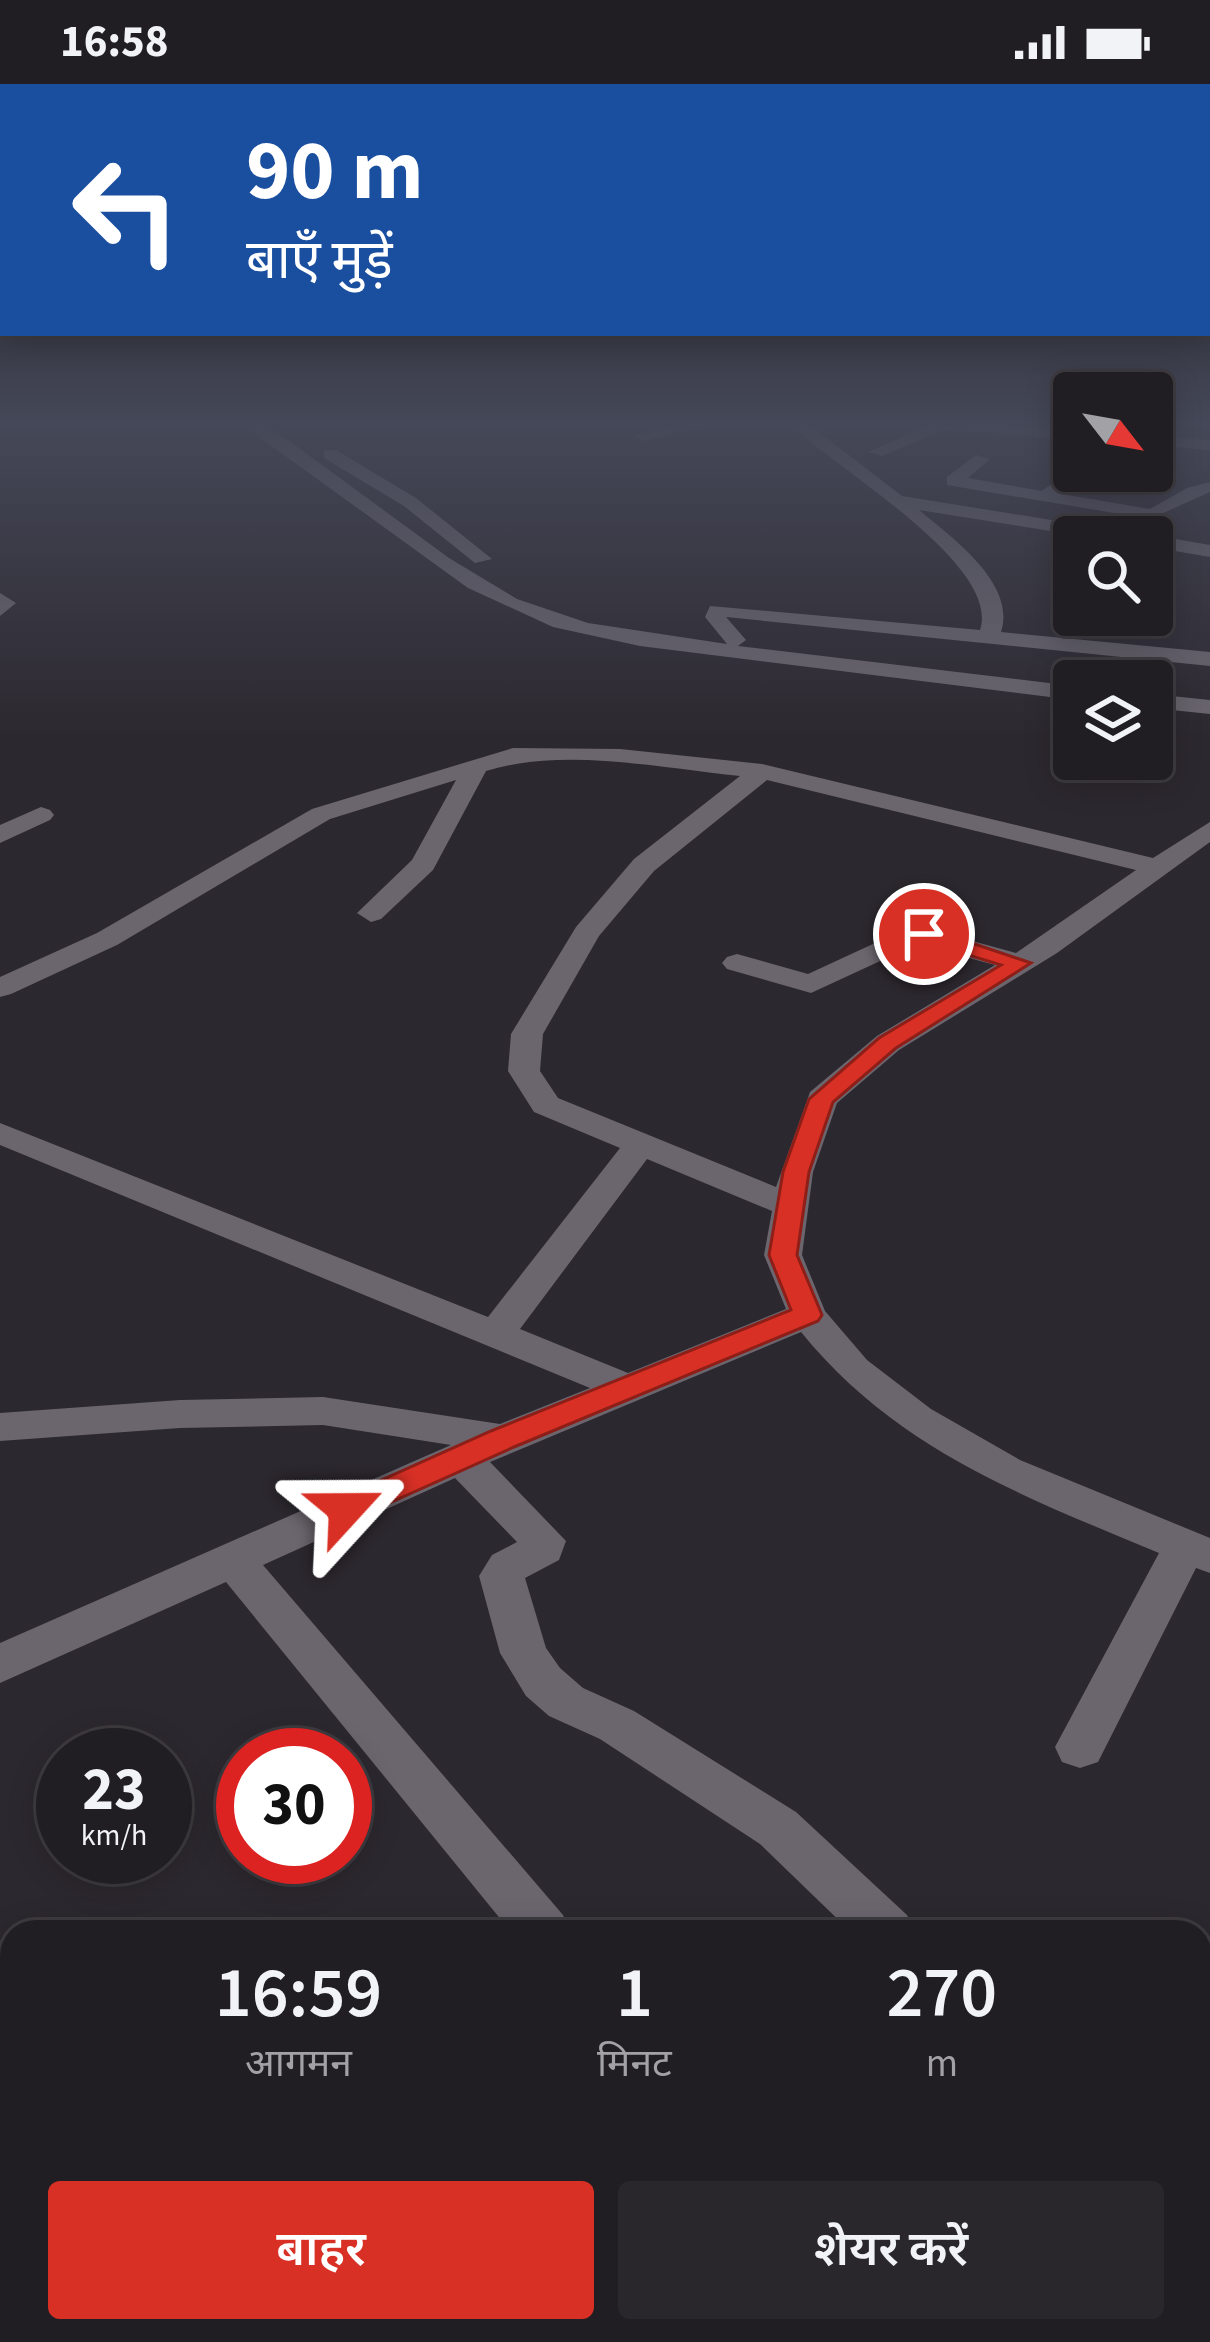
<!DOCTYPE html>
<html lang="hi">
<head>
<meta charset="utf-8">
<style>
  :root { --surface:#211e23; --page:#29272b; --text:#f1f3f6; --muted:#a2a2a6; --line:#3e3c41; --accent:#d93025 }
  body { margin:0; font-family:"Source Sans 3","Noto Sans Devanagari",sans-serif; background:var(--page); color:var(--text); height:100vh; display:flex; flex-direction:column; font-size:45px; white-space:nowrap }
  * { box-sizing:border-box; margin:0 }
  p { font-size:39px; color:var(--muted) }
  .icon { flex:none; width:66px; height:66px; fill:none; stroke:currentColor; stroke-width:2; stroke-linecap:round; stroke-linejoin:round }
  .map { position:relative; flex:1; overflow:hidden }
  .panel { position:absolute; left:0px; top:1836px; width:1212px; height:423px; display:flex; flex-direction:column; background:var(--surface); border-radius:36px 36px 0 0; box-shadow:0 6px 30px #0003,0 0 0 3px var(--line) }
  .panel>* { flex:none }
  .banner { position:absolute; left:0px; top:0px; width:1212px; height:252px; box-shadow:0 6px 30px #0003,0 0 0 3px var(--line); background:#1a4fa0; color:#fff; overflow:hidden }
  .needle { width:78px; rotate:121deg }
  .tools { position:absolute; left:1053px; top:288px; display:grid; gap:24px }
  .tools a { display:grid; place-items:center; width:120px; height:120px; border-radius:12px; background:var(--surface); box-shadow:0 6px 30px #0003,0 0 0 3px var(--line); font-size:60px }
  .speed { position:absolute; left:36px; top:1644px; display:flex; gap:24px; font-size:60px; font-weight:700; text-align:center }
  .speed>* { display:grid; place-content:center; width:156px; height:156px; border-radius:50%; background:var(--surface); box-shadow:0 6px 30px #0003,0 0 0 3px var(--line); line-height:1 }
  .speed small { font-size:30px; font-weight:400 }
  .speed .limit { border:18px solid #d22; background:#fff; color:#111 }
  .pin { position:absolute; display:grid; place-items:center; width:102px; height:102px; color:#fff; margin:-51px; border:6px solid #fff; border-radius:50%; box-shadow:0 3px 12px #0007 }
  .me { position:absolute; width:132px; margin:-66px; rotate:66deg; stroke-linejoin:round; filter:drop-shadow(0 0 9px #0008) }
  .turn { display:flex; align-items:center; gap:42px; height:252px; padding:0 48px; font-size:54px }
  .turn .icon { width:156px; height:156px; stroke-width:2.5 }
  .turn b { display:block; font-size:84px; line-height:102px }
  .eta { display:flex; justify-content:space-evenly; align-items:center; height:204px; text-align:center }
  .eta b { font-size:72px; font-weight:600; line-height:84px }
  .cta { display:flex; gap:24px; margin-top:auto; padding:24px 48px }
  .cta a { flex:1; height:138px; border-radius:12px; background:var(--accent); color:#fff; font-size:48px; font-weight:600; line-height:138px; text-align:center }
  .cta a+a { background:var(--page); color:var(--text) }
  .status { display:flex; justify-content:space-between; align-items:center; height:84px; padding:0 60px; background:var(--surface); direction:ltr }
  .status svg { height:33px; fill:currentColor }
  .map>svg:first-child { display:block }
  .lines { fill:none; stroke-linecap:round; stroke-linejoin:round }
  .stream { stroke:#9061aa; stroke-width:16 }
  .minor { fill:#6b666e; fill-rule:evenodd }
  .route { fill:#d93025; stroke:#8d1f18; stroke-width:3 }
</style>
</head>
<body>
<div class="status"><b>16:58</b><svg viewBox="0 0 49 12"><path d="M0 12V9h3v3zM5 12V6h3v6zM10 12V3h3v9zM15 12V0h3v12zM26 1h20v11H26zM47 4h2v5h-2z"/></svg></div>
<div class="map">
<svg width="1210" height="2258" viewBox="0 0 1210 2258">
  <rect width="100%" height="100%" fill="#2c282f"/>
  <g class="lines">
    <!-- stream -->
    <path class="stream" d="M1200,2011l10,-33
      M1126,2258l3,-11"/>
    <!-- minor -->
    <path class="minor" d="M240,339h19l29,17 161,118 68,41 71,24 139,21 -22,-27 5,-11 270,24c22,-66 -149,-164 -191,-207h18l95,73 230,37 2,4h-45l-170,-27c32,27 98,73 82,122l209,20v14l-484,-49 20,23 -8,6 336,40v14l-434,-54 -87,-19 -85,-39z
      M685,339h31l-74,18 -8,-5z
      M932,339l142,6v10l-132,-9 -60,26 -14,-4z
      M1152,351l58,5v10l-58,-5z
      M324,366h12l80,48 76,61 -17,4 -71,-57 -80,-48z
      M976,371l14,4 -22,19 74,13 32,-24v4h14l-27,23 89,15 37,-21 23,-6v10l-60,27 -203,-34v-8z
      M1152,451l58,10v12l-58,-10v-10h-7z
      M0,509l16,10 -16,13z
      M1152,610l58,6v14l-58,-6z
      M513,664l107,1 142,15 391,94 57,-36v20l-153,111 -158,97 -62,53 -24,69 -11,83 23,56 42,49 64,49 89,51 190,78v35l-14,-5 -98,194 -18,6 -18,-6 -7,-15 104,-194c-136,-57 -262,-103 -358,-221l-311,130 76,79 -7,19 -34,18 21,70 14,20 23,20 51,23 162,101 111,103 8,17h-64l-91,-88 -160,-105 -51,-23 -23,-20 -26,-43 -21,-77 13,-21 25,-13 -62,-64 -192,87 300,350 8,17h-60l-285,-350 -226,101v-40l451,-198 -128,-20 -143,3 -180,13v-28l180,-13 143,-3 177,27 90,-36 -590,-243v-22l488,194 132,-169 -86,-36 -26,-41 3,-37 65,-107 58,-68 106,-83c-80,-8 -176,-29 -254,-5l-53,99 -52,49 -10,3 -14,-9 55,-53 44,-80 -126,39 -213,126 -106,49 -11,3v-20l97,-44 215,-124zM767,696l369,90 -120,83 -102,-28 -106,49 -71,-20 -10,3 -5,6 5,6 84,24 106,-49 78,21 -118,71 -67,56 -34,95 -218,-89 -18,-27 3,-37 56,-98 55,-65zM647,1075l125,52 -8,44 22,54 -158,64 -108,-44z
      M41,723l9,3 4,5 -4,5 -50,23v-18z
      M0,2122h12v62h-12z
      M64,2247h64l-4,11h-64z
      M310,2247h68l4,11h-68z"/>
  </g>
  <!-- sky -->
  <linearGradient id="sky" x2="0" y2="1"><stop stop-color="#18161a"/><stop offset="0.52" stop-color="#454858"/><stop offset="1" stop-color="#454858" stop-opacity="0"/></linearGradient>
  <rect width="1210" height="655" fill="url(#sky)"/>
  <!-- route -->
  <path class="route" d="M924,843l107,36 -135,85 -63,54 -24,70 -12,83 25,60 -4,6 -304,126 -156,70h-23l-5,-8 5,-8 156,-70 300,-121 -22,-55 14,-83 26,-73 70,-61 122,-73 -85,-26v-10z"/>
</svg>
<div class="tools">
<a><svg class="needle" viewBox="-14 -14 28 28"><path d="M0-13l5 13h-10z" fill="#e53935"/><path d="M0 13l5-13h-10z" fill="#a2a2a6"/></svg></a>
<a><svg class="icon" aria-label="search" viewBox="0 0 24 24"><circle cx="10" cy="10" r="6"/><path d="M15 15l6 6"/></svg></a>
<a><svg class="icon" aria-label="layers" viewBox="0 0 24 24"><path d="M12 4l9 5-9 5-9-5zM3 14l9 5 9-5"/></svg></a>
</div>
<div class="speed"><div>23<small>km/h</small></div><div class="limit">30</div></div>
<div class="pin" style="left:924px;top:850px;background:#d93025"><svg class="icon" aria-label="arrive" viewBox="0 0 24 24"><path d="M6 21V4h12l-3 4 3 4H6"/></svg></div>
<svg class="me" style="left:346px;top:1425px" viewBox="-20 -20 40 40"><path d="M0-17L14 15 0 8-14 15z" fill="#d93025" stroke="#fff" stroke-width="4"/></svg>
<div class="banner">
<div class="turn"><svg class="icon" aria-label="left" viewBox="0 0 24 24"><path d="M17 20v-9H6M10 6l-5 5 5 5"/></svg><div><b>90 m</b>बाएँ मुड़ें</div></div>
</div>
<section class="panel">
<div class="eta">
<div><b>16:59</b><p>आगमन</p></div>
<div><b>1</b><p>मिनट</p></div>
<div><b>270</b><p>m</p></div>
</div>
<div class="cta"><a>बाहर</a><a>शेयर करें</a></div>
</section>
</div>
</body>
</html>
